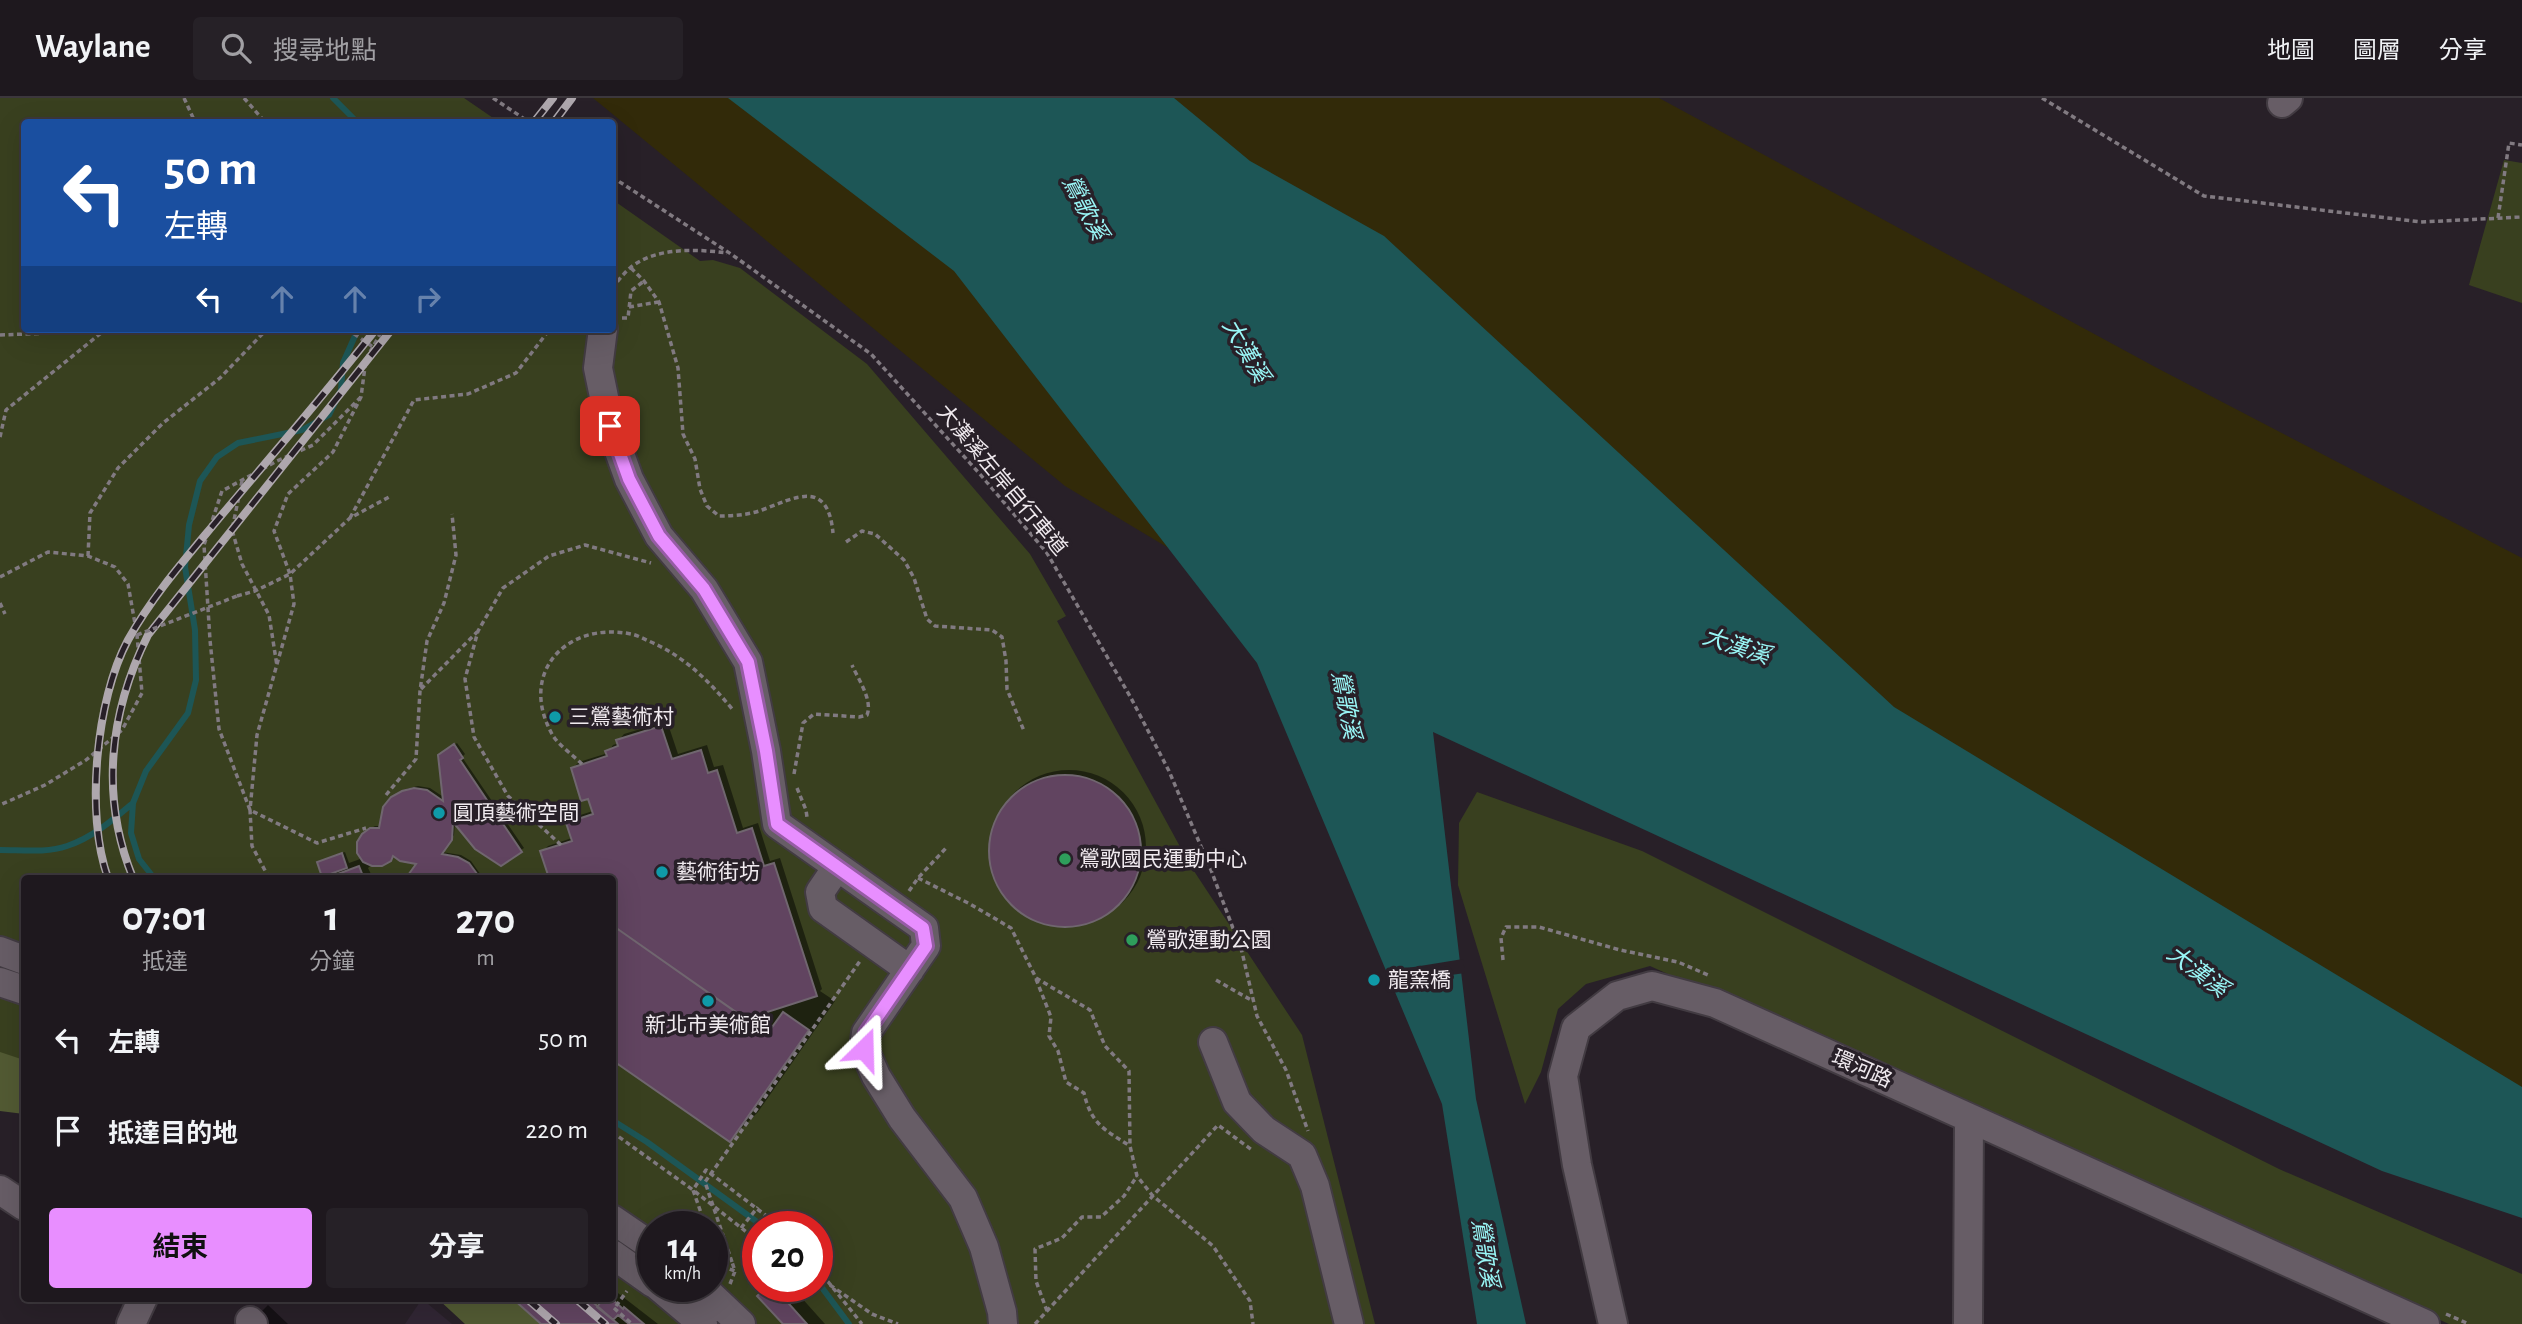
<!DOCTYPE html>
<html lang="zh-TW">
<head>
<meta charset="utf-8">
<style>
  :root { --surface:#1e181e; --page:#262127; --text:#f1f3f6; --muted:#a1a0a4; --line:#3c373c; --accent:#e88eff }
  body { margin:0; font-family:"Alegreya Sans","Noto Sans TC",sans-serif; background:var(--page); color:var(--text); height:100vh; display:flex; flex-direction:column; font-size:26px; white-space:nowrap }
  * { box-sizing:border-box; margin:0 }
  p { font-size:23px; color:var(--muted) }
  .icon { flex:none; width:38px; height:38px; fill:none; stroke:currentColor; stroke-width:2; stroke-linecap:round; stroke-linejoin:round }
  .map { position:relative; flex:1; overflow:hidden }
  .sheet { position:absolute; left:21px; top:777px; width:595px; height:427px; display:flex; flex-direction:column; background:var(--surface); border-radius:7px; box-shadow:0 7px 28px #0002,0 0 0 2px var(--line) }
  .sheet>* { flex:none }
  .hud { position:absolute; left:21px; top:21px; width:595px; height:214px; border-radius:7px; box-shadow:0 7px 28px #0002,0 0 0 2px var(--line); background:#1a4fa0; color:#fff; overflow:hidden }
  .speed { position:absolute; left:637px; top:1113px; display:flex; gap:14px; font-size:35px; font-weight:700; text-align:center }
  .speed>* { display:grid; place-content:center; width:91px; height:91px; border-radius:50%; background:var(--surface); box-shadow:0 7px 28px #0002,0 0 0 2px var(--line); line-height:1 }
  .speed small { font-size:18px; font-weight:400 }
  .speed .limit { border:10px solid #d22; background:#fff; color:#111 }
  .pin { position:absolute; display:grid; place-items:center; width:60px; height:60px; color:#fff; margin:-30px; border-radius:14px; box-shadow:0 4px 10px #0006 }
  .me { position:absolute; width:77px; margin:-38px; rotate:22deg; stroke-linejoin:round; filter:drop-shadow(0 0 5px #0008) }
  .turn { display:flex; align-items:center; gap:24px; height:147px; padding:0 28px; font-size:32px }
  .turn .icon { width:91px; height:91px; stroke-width:2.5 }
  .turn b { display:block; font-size:49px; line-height:60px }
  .lanes { display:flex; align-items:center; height:66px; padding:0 28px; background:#0003; justify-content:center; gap:35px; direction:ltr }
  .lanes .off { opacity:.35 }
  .eta { display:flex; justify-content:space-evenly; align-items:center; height:119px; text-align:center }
  .eta b { font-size:42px; font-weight:700; line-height:49px }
  .button { display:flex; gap:14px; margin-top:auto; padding:14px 28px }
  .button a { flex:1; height:80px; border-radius:7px; background:var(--accent); color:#111; font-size:28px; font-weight:700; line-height:80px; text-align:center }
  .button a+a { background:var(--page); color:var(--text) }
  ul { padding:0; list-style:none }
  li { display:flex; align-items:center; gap:21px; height:91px; padding:0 28px }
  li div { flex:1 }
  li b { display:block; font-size:26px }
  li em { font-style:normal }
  header { display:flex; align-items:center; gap:42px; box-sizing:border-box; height:98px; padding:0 35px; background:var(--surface); border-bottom:2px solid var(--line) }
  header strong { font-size:33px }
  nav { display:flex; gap:38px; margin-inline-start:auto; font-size:24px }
  .search { width:490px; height:63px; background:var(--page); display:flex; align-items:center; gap:18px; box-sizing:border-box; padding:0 24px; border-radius:7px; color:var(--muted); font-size:26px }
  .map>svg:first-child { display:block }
  .education { fill:#312634 }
  .green { fill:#39401f; fill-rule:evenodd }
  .forest { fill:#525a33 }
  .sand { fill:#322a09 }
  .water { fill:#1d5656 }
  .pier { fill:#282028 }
  .shadow { fill:#0007 }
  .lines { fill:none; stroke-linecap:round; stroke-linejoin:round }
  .stream { stroke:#1d5656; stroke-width:6 }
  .building { fill:#614460; stroke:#70666f; stroke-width:2 }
  .minor-casing { stroke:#423b42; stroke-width:32 }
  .path { stroke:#817a81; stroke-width:3.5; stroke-dasharray:5 3.5; stroke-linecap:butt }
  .minor { stroke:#675d66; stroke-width:28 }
  .rail-casing { stroke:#aea7ad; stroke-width:8 }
  .rail { stroke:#282028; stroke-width:5; stroke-dasharray:16; stroke-linecap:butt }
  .path-bridge { stroke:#817a81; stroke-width:3.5; stroke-dasharray:5 3.5; stroke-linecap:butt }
  .route-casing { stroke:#975ca6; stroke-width:18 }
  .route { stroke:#e88eff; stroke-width:12 }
  .culture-dot { fill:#0f9aa8; stroke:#282028; stroke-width:2.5 }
  .leisure-dot { fill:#2e9e5b; stroke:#282028; stroke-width:2.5 }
  .labels { text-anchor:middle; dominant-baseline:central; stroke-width:7; stroke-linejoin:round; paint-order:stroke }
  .street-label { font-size:21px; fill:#f0eaef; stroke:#282028 }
  .poi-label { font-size:21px; fill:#f0eaef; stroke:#282028; text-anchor:start }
  .water-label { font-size:23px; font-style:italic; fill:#99f6f6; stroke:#282028 }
</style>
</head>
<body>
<header>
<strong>Waylane</strong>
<div class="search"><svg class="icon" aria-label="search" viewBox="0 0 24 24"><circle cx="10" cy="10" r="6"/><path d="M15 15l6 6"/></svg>搜尋地點</div>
<nav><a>地圖</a><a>圖層</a><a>分享</a></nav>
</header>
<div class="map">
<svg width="2522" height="1226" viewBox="0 0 2522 1226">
  <rect width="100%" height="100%" fill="#282028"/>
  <!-- education -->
  <path class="education" d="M422,1201l30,25h-47z"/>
  <!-- green -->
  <path class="green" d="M0,0h464l35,24h-475v207h588l1,-129 87,61 13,-1 27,8 127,96 163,190 36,62 -9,5 133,244 112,170 73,289h-850l-30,-25 117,-1v-420h-588v195l-24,-7zM653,1129h59v59h-59zM758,1129h59v59h-59z
    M2504,62l18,3v140l-53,-18z
    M1477,694l165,59 637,318 243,105v50h-73l-799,-358 -64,18 -28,25 -17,63 -16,32 -67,-219 1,-62z"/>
  <!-- forest -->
  <path class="forest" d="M0,954l24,8v54l-24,-3z
    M438,1201h101l15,25h-89z"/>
  <!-- sand -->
  <path class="sand" d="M593,0h1066l498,270 365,190v649l-1115,-516 -342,-205z"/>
  <!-- water -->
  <path class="water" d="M728,0h446l76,63 134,75 510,471 628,380v131l-140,-47 -949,-439 43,367 50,225h-49l-35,-220 -185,-441 -303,-392z"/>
  <!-- pier -->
  <path class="pier" d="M1463,861l2,14 -77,11 -5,-12z"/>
  <!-- shadow -->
  <path class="shadow" d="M667,623l11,33 29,-9 7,22 9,-2 20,63 15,-5 12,38 10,-3 42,131 -2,2 15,10 -77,111 -28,28 -118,-82v-180h-62l-8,-26 6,-6 24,-8 -4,-14 6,-7 19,-6 -4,-14 -16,-29 6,-6 29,-9 5,-8 6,-2 -1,-2 6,-7z
    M457,645l8,11 -3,3 62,91 -3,2 -20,14 -46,-43 -1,14 -12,17 19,3 10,6 12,17h-75l12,-15 -26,-9 -4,5 -19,6 -3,3 5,10h-53l3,-3 -4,-12 3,-3 23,-8 4,11 14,-5 3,-27 9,-5h6l15,-31 10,-6 12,-3 12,2 15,10 -2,-45z
    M992 749a77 77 0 1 1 154 0a77 77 0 1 1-154 0Z
    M770,1188h21l34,38h-40z
    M614,1192l44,34h-114l53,-15 3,-3 -9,-8h21z
    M268,1207l20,19h-39z"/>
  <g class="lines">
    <!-- stream -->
    <path class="stream" d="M333,0l24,24
      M0,752c22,0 47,3 67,-4 25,-8 47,-27 66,-43
      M154,780l-15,-19 -8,-26 2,-30 13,-32 42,-58 8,-33 -1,-50 -10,-63 4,-42 11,-44 17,-24 21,-14 64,-13 27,-15 12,-25 2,-27 15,-34
      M612,1022l35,22 117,85
      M817,1183l32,43"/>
  </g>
  <!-- building -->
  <path class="building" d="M661,628l11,33 29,-9 7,23 9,-3 20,63 15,-5 12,38 10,-3 43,133 -71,23 -134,-94v-47h-63l-9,-27 32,-10 -6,-18 27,-9 -5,-15 -7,2 -10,-33 36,-12 -2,-5 13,-5 -2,-6z
    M454,646l9,14 -3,2 62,92 -21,14 -26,-17 -22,-27 -1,18 -10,14 16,3 11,6 11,15h-74l10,-14 -16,-3 -7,-5 -2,5 -9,5h-10l-9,-4 -6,-9v-11l5,-8 8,-6h9l4,-21 8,-10 11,-6 12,-3 13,2 16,11 -5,-46z
    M989 753a76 76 0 1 1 152 0a76 76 0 1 1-152 0Z
    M342,755l5,15 -25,9 -5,-15z
    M359,768l4,10 -7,2h-29z
    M612,827l155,109 16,-22 26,18 -79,112 -118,-82z
    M768,1188h5l34,38h-24l-26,-28z
    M512,1200h76l30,26h-77z
    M604,1200h7l12,11 1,-2 20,17h-15l-11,-9 -5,5 -16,-13z"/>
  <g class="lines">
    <defs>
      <path id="minor" d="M2282,5l6,-5
        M603,231l-5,39 12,58 19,53 30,57 45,53 44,73 18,89 11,73 147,104 2,18 -60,87 -2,16 12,27 26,42 61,80 21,49 18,65 1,12
        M837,769l-17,25 3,16 87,62
        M0,853l24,9
        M0,884l24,8
        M1213,944l24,60 27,28 38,25 13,31 34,138
        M0,1092l24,16
        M612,1121l41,28
        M612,1156l41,29
        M658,1188l45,38
        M701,1188l40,38
        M250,1223l3,3
        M131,1226l12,-26
        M1613,1226l-36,-159 -14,-89 13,-48 41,-32 35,-10 63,17 710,321
        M1968,1226l1,-206"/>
    </defs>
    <!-- minor casing -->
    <use href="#minor" class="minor-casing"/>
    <!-- path -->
    <path class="path" d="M184,0l11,24
      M244,0l21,24
      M493,0l36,24
      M2042,0l162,98 217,26 101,-5
      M612,79l119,77 140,100 108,119 68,80 84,145 38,73 42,99 31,82 15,64 29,54 22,61
      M2498,120l11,-75 13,2
      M631,170l13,13 15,21 19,66 5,66 12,25 5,30 7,17 12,10c14,0 29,-1 43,-6 34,-13 66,-31 71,23
      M612,190c6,-7 12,-15 19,-21 26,-20 66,-18 96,-14
      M629,209l29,-5
      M622,220h6l3,-27 13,-10
      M347,231l26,18
      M0,237l103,-4
      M361,299l-48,48 -36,16 -55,30 -18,54 6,95 9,89 31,81 67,33 49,-15
      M0,339l6,-27 100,-81
      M242,383l-10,49 10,34 27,51 8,51
      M350,420l64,-118 54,-6 48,-21 34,-44
      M846,444l16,-11 13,3 29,26 10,18 13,41 8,7 57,4 10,7 4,24 1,28 17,42
      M88,458l2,-43 28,-45 45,-45 57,-45 47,-49
      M0,479l48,-25 40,4 27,11 13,17 9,51 5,58 -20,37 -36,30 -41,25 -45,20
      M237,498l18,-5 35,-17 60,-56 41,-22
      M0,505l5,11
      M421,591l56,-57
      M582,666c-9,-9 -24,-19 -30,-30 -34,-61 14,-113 79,-100 6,1 13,5 20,8 34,15 58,39 82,68
      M794,676l9,-51 11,-9 45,3 8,-2c6,-15 -9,-36 -15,-50
      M797,690l9,22 1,7
      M386,697l30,-36 4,-68 7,-50 17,-38 12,-48 -4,-41
      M561,747l-53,-49 -34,-59 -9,-58 13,-48 25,-43 46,-32 36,-11 66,18
      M269,780l-17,-32 -2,-36 7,-75 37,-131 -4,-30 -16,-43 14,-37 45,-42 28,-55 5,-38 17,-30
      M918,780l52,26 41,24 25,50 54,32 15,36 24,25 1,75 7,30 15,19 61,51 37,55 3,23
      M909,793l9,-13 29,-31
      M1503,862l-2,-22 5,-11h33l81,23 58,12 30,13
      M1036,881l15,38 -2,19 9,15 8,31 18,11c7,31 21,37 46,53
      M1216,882l35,20
      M612,1034l81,58 65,51
      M735,1042l125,-179
      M706,1129l-13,-37 13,-20 75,57
      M741,1130l17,-21
      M712,1145l9,23 14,5
      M817,1170l45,56
      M730,1186l5,-13 -3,-9
      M830,1187l42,29 26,10
      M760,1192l3,3
      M616,1208l11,-15
      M614,1210l18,16
      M1047,1213l-11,-30 -1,-32 27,-11 20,-21h19l23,-21 13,-20
      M2446,1216l23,10
      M1035,1226l183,-199 34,25"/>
    <!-- minor -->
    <use href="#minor" class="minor"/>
    <defs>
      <path id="rail" d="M534,24l19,-24
        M554,24l18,-24
        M108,780c-23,-63 -12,-179 20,-238 25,-45 59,-83 92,-123 52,-62 106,-124 156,-188
        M133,780c-33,-81 -24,-165 15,-243l244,-306
        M526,1200l30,26
        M575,1200l30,26"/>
    </defs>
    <!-- rail casing -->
    <use href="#rail" class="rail-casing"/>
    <!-- rail -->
    <use href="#rail" class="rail"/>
    <!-- path-bridge -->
    <path class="path-bridge" d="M137,537l100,-39
      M732,1164l-27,-80 30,-42"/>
  </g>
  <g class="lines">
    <defs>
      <path id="route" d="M610,328l19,53 30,57 45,53 44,73 18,89 11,73 146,104 3,18 -60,87 -2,16"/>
    </defs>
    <!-- route casing -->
    <use href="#route" class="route-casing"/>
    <!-- route -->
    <use href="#route" class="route"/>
  </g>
  <!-- markers -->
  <g class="culture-dot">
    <circle cx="555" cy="619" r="7"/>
    <circle cx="439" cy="715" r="7"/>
    <circle cx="662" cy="774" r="7"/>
    <circle cx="1374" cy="882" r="7"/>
    <circle cx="708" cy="903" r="7"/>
  </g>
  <g class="leisure-dot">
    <circle cx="1065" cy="761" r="7"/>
    <circle cx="1132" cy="842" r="7"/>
  </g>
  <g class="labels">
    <!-- street labels -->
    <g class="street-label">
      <text transform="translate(1002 382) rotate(50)">大漢溪左岸自行車道</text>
      <text transform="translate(1862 971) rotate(24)">環河路</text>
    </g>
    <!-- poi labels -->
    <g class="poi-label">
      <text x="569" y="619">三鶯藝術村</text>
      <text x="453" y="715">圓頂藝術空間</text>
      <text x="1079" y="761">鶯歌國民運動中心</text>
      <text x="676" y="774">藝術街坊</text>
      <text x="1146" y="842">鶯歌運動公園</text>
      <text x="1388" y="882">龍窯橋</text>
      <text x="708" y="927" text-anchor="middle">新北市美術館</text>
    </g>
    <!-- water labels -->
    <g class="water-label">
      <text transform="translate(1084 110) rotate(62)">鶯歌溪</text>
      <text transform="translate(1245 253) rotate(60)">大漢溪</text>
      <text transform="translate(1736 549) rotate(18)">大漢溪</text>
      <text transform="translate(1345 607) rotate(79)">鶯歌溪</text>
      <text transform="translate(2197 874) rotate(37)">大漢溪</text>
      <text transform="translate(1484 1155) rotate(81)">鶯歌溪</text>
    </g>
  </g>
</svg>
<div class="speed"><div>14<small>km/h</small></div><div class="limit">20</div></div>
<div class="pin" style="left:610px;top:328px;background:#d93025"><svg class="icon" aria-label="arrive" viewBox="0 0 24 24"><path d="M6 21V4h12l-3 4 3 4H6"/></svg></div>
<svg class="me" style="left:864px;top:951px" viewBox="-20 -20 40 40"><path d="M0-17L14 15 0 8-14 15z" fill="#e88eff" stroke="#fff" stroke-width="4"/></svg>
<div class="hud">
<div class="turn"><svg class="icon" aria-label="left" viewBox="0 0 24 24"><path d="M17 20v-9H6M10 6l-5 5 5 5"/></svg><div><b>50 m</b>左轉</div></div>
<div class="lanes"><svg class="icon" aria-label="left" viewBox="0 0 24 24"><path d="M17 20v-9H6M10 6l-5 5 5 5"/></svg><svg class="icon off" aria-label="ahead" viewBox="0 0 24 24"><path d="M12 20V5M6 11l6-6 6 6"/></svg><svg class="icon off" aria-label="ahead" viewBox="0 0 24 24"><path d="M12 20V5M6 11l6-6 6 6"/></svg><svg class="icon off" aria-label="right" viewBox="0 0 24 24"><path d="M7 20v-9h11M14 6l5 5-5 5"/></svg></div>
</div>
<section class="sheet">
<div class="eta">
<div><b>07:01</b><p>抵達</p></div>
<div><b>1</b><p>分鐘</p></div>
<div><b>270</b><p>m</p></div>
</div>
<ul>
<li><svg class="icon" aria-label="left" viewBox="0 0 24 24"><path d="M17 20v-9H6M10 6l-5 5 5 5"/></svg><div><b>左轉</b></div><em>50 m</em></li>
<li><svg class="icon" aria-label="arrive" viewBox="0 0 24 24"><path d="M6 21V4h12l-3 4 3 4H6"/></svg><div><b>抵達目的地</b></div><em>220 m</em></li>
</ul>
<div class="button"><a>結束</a><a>分享</a></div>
</section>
</div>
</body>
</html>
